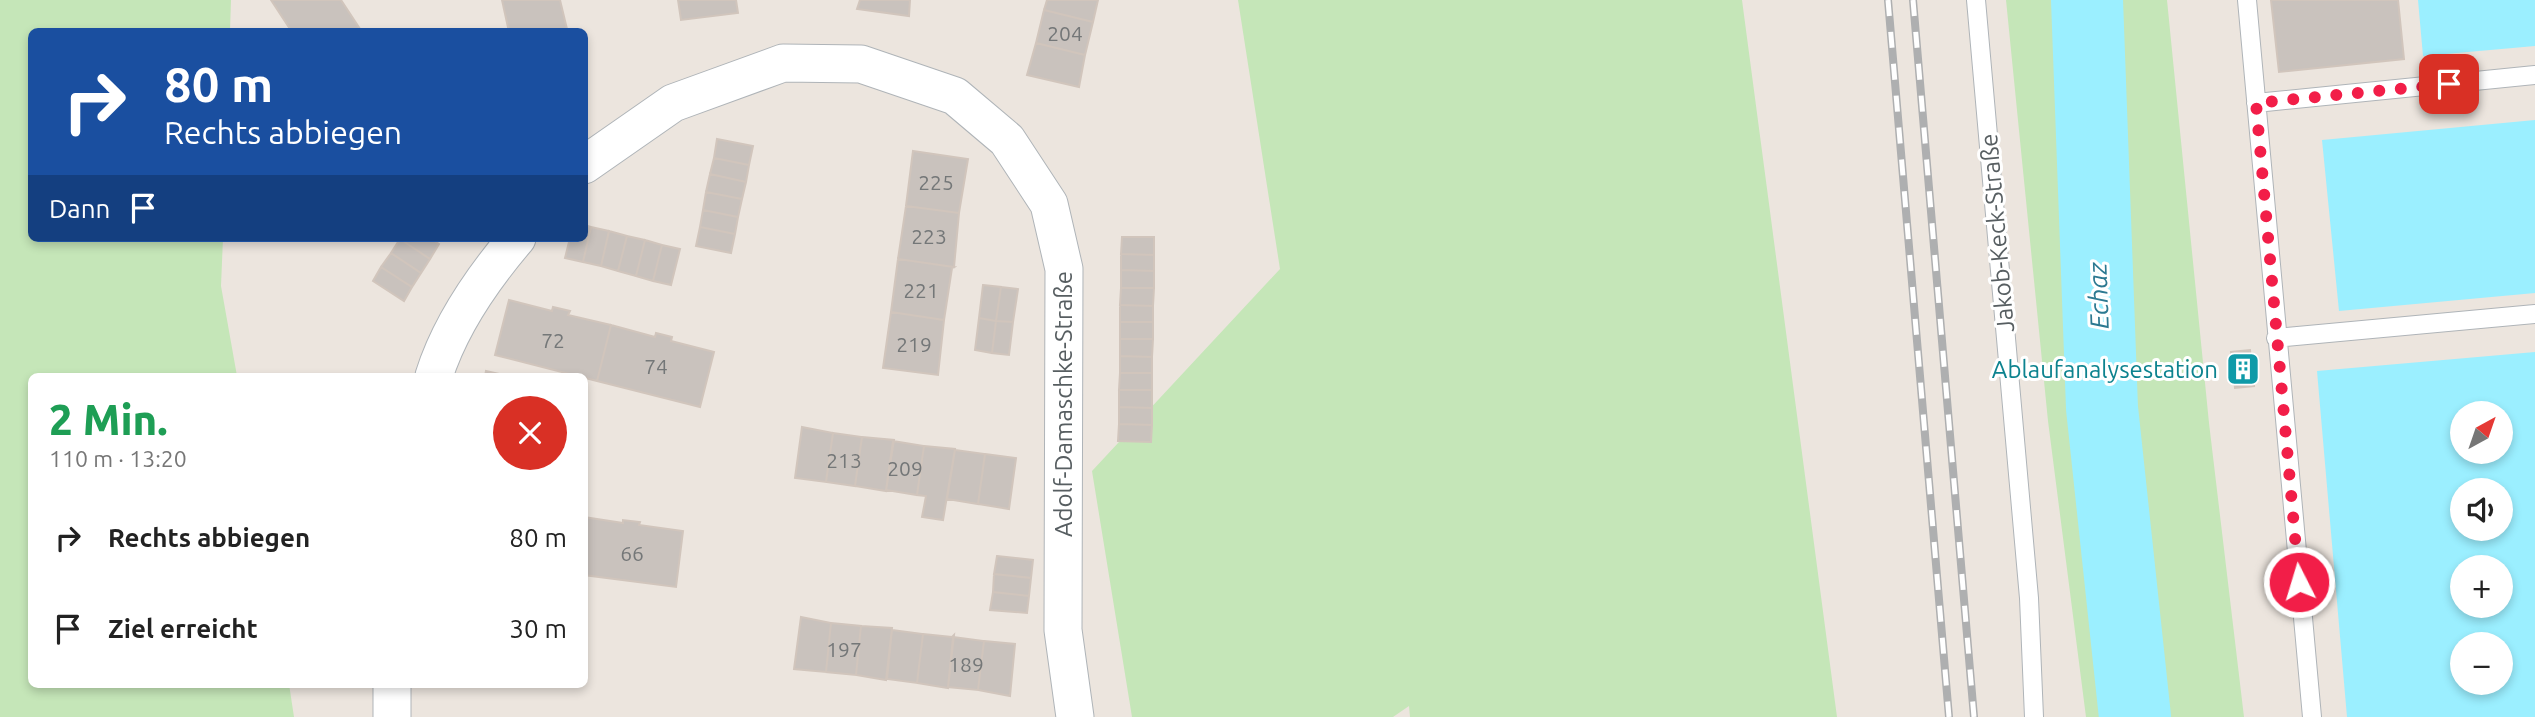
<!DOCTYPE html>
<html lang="de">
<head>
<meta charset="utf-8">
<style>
  :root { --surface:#fff; --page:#f2f2f2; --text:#222; --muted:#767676 }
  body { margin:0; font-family:Ubuntu,sans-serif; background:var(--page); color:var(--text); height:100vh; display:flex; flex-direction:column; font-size:26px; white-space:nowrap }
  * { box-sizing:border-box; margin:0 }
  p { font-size:23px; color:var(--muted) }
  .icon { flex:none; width:38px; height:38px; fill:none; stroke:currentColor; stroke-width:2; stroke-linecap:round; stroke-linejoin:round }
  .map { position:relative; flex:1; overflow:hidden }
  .details { position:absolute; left:28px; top:373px; width:560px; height:315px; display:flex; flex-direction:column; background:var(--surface); border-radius:10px; box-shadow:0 4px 10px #0003 }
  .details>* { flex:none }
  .hud { position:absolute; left:28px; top:28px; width:560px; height:214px; border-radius:10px; box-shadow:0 4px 10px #0003; background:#1a4fa0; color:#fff; overflow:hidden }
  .needle { width:46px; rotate:40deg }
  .buttons { position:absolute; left:2450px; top:401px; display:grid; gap:14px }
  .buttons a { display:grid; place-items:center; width:63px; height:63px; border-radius:50%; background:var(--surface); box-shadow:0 4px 10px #0003; font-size:35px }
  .pin { position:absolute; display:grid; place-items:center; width:60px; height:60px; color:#fff; margin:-30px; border-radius:14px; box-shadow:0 4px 10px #0006 }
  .me { position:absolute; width:77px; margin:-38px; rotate:355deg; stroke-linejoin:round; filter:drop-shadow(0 0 5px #0008) }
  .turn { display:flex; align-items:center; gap:24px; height:147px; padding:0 21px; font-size:32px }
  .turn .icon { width:91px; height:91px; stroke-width:2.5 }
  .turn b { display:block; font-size:49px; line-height:60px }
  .then { display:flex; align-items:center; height:66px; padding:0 21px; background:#0003; gap:14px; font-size:26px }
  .round { display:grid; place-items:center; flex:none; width:74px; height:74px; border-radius:37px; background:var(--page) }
  .head { display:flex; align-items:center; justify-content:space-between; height:119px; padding:0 21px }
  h1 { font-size:42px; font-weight:800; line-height:52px; color:#1e9e55 }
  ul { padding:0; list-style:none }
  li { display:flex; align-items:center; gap:21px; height:91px; padding:0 21px }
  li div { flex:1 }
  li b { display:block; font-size:26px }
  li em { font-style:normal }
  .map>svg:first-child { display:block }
  .green { fill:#c5e6b8 }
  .water { fill:#9befff; fill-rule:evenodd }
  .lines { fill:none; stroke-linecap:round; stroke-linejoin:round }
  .river { stroke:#9befff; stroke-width:72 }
  .building { fill:#c9c2bd; stroke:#d1c5bc; stroke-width:2 }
  .lane-casing { stroke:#afb4b8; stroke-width:20 }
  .street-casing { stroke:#afb4b8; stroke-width:39 }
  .lane { stroke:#fff; stroke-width:18 }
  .street { stroke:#fff; stroke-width:37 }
  .rail-casing { stroke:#aeafb0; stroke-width:8 }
  .rail { stroke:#fff; stroke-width:5; stroke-dasharray:16; stroke-linecap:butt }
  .route { stroke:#f21e48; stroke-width:12; stroke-dasharray:0 21.6 }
  .labels { text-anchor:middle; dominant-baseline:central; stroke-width:6; stroke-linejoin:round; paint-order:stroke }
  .number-label { font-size:21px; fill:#747778 }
  .street-label { font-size:24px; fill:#575e61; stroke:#fff }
  .culture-label { font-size:24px; fill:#0d838f; stroke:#fff; text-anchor:end }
  .water-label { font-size:26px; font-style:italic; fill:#2c7991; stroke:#fff }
</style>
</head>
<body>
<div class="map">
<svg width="2535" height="717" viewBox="0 0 2535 717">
  <rect width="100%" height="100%" fill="#ece5de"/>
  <!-- green -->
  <path class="green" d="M0,0h231l-1,31 -198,1v206h191l-2,48 16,90h-205v308h257l5,33h-294z
    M1238,0h504l95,717h-427l-1,-11 -16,11h-261l-40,-246 188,-202z
    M2006,0h161l42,423 35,294h-158l-38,-296z"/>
  <!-- water -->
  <path class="water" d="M2418,0h117v46l-112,10z
    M2535,120v173l-196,18 -17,-171z
    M2535,352v365h-188l-30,-346zM2462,413h39v39h-39zM2462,490h39v38h-39zM2462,567h39v39h-39zM2462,644h39v38h-39z"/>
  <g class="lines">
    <!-- river -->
    <path class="river" d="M2087,0l15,408 33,309"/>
  </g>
  <!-- building -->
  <path class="building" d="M271,0h70l21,32h-70z
    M502,0h58l7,29 -58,3z
    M678,0h58l2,13 -57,7z
    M860,0h50l-1,16 -52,-7z
    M1047,0h51l-5,22 -49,-12z
    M2271,0h127l6,59 -125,13z
    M1044,10l49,12 -8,33 -49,-12z
    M1036,43l49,12 -6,32 -52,-12z
    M717,139l36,7 -4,19 -35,-7z
    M913,151l55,8 -9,54 -53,-7z
    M714,158l35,7 -3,17 -36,-8z
    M710,174l36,8 -4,17 -36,-7z
    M706,192l36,7 -4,18 -35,-7z
    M906,206l53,7 -5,54 -56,-8z
    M703,210l35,7 -3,17 -35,-7z
    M584,225l7,2 -8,35 -18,-4 5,-20h14z
    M591,227l18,4 -8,35 -18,-4z
    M700,227l35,7 -4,19 -35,-7z
    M609,231l18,5 -9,35 -17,-5z
    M627,236l18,4 -9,36 -18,-5z
    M1122,237h32v18l-33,-1z
    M430,238l9,6 -9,15 -30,-20z
    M400,239l30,20 -9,14 -30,-20z
    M645,240l17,5 -9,36 -17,-5z
    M662,245l18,4 -9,36 -18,-4z
    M391,253l30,20 -9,14 -31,-20z
    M1121,254l33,1v16l-33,-1z
    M898,259l56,8 -2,1 -8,52 -53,-8z
    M381,267l31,20 -8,14 -31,-20z
    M1121,270l33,1v17h-33z
    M983,285l18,2 -5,34 -17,-3z
    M1001,287l17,2 -5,33 -17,-1z
    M1121,288h33l-1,18 -33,-1z
    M509,300l43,11 1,-4 17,4 -2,4 43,10 -14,56 -102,-26z
    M1120,305l33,1v16h-33z
    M891,312l53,8 -6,55 -55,-7z
    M979,318l17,3 -4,32 -17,-3z
    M996,321l17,1 -4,33 -17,-2z
    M1120,322h33v17h-33z
    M611,325l44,12 1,-4 16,4 -1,4 43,11 -14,55 -103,-26z
    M1120,339h33l-1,18 -32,-1z
    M2250,350l4,36 -19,2 -4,-36z
    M1120,356l32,1v16h-32z
    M486,371l22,5h-23z
    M1120,373h32v17h-33z
    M1119,390h33v18l-33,-1z
    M1119,407l33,1v17l-33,-1z
    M1119,424l33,1 -1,17 -33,-1z
    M802,427l31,6 -7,49 -31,-4z
    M833,433l29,4 -7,49 -29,-4z
    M862,437l32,3 -8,51 -31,-5z
    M893,441l31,5 -7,49 -31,-5z
    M924,446l31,3 -12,71 -21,-3 4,-21 -9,-1z
    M955,450l30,4 -7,50 -31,-5z
    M985,454l31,4 -7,51 -31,-5z
    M584,517l39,6v-3l17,2 -1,3 44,6 -7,56 -92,-12z
    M997,556l36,4 -2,18 -37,-4z
    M994,574l37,4 -2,18 -36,-4z
    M993,592l36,4 -2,17 -37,-3z
    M801,617l30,6 -5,49 -32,-3z
    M831,623l30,3 -5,49 -30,-3z
    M861,626l31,2 -6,52 -30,-5z
    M892,630l31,4 -6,49 -30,-4z
    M923,634l29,3 2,-2 -6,53 -31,-5z
    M953,637l31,4 -6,49 -30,-3z
    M984,641l31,3 -5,52 -32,-6z
    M442,684h37v3l-37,-2z"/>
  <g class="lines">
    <defs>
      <path id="lane" d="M1976,0l53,598 5,119
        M2247,0l65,717
        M2256,103l279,-28
        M2276,338l259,-24"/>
      <path id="street" d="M584,165l89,-62 110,-40 78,1 94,32 52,44 42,64 15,65 -1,361 12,87
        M434,376c16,-51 48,-97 83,-138
        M392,717v-33"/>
    </defs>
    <!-- lane casing -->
    <use href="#lane" class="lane-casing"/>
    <!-- street casing -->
    <use href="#street" class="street-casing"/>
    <!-- lane -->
    <use href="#lane" class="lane"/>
    <!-- street -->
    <use href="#street" class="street"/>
    <defs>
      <path id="rail" d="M1888,0l61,717
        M1913,0l61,717"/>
    </defs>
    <!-- rail casing -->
    <use href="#rail" class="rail-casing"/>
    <!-- rail -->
    <use href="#rail" class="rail"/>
  </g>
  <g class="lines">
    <!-- route -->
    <path class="route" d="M2299,582l-43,-479 193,-19"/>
  </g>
  <!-- icons -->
  <defs>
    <symbol id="building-square" viewBox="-11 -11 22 22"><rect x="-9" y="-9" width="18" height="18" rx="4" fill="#0f9aa8" stroke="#fff"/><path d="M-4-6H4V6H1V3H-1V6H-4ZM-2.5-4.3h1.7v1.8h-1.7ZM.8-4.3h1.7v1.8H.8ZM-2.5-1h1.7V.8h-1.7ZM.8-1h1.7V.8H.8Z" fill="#fff"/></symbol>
  </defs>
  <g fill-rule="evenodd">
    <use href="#building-square" x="2224" y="350" width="38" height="38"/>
  </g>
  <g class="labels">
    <!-- number labels -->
    <g class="number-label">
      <text x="1065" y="33">204</text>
      <text x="936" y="182">225</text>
      <text x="929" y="236">223</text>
      <text x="921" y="290">221</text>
      <text x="553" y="340">72</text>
      <text x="914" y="344">219</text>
      <text x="656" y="366">74</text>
      <text x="844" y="460">213</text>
      <text x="905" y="468">209</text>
      <text x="632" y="553">66</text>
      <text x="844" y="649">197</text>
      <text x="966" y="664">189</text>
    </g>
    <!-- street labels -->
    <g class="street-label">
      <text transform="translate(1997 233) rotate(-95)">Jakob-Keck-Straße</text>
      <text transform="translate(1063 404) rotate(-90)">Adolf-Damaschke-Straße</text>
    </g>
    <!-- culture labels -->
    <g class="culture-label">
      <text x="2218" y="369">Ablaufanalysestation</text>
    </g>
    <!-- water labels -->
    <g class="water-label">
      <text transform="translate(2098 296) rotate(-92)">Echaz</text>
    </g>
  </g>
</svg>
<div class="buttons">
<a><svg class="needle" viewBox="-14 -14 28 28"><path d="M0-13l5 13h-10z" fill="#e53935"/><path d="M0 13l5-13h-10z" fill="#767676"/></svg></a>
<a><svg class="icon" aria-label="sound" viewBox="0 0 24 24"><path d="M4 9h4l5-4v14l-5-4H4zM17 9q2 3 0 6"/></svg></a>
<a>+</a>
<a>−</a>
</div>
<div class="pin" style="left:2449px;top:84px;background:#d93025"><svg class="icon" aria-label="arrive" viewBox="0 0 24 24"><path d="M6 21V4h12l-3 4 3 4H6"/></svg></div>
<svg class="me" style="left:2299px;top:582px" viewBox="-20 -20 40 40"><circle r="17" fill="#f21e48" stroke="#fff" stroke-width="3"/><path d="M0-11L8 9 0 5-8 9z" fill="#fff"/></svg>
<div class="hud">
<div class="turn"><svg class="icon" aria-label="right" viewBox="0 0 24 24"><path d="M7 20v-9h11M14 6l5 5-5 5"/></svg><div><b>80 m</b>Rechts abbiegen</div></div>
<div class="then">Dann<svg class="icon" aria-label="arrive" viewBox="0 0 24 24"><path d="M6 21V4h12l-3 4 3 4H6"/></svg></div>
</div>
<section class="details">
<div class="head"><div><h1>2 Min.</h1><p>110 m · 13:20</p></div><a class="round" style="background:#d93025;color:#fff"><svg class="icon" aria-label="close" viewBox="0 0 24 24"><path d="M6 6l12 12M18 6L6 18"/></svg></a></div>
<ul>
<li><svg class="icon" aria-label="right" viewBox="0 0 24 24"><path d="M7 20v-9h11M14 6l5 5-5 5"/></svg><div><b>Rechts abbiegen</b></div><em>80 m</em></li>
<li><svg class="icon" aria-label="arrive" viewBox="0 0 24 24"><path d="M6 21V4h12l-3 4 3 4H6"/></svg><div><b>Ziel erreicht</b></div><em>30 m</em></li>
</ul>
</section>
</div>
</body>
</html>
